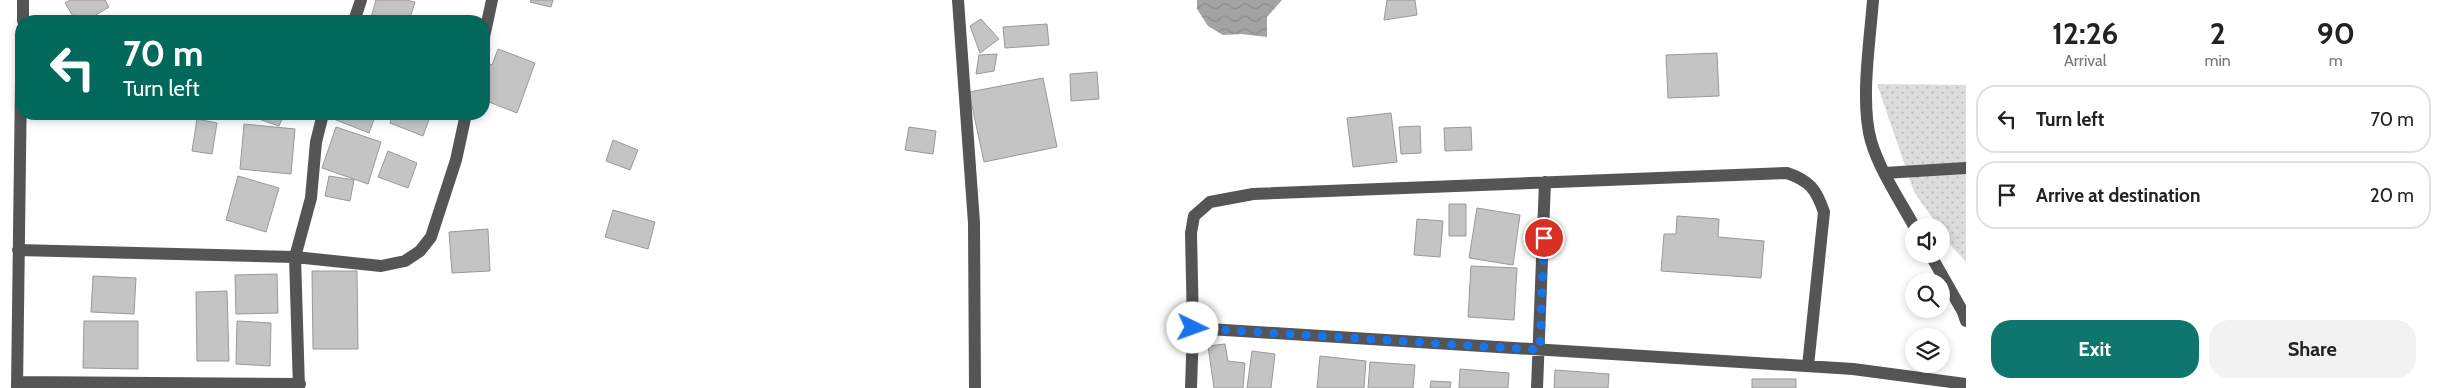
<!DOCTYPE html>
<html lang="en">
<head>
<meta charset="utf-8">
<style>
  :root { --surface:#fff; --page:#f2f2f2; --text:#222; --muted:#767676; --line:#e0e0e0; --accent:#0f766e }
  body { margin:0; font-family:Cabin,sans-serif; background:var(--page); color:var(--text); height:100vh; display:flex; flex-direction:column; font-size:19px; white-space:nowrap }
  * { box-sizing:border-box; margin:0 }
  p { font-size:16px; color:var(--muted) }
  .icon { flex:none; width:28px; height:28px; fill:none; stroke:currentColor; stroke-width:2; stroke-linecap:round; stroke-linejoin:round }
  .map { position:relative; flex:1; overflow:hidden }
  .details { display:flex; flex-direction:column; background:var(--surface); width:475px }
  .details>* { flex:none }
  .guide { position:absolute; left:15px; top:15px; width:475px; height:105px; border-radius:20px; box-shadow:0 2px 8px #0003; background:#00695c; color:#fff; overflow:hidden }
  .tools { position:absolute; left:1905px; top:218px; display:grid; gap:10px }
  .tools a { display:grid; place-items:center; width:45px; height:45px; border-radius:50%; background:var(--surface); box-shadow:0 2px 8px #0003; font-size:25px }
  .pin { position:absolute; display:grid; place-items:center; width:42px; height:42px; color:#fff; margin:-21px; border:2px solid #fff; border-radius:50%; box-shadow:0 1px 5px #0007 }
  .me { position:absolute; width:55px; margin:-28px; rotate:93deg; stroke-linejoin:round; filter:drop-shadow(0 0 4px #0008) }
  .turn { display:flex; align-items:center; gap:18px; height:105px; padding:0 25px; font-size:22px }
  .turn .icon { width:65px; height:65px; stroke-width:2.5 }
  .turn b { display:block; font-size:35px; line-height:42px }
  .eta { display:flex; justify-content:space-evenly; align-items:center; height:85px; text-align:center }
  .eta b { font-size:30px; font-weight:800; line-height:35px }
  .action { display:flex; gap:10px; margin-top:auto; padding:10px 25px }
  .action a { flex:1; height:58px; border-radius:20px; background:var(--accent); color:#fff; font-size:20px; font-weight:800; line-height:58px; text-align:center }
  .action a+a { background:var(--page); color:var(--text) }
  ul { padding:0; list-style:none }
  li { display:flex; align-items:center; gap:15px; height:68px; margin:0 10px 8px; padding:0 15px; border:2px solid var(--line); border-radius:20px }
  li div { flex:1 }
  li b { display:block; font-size:19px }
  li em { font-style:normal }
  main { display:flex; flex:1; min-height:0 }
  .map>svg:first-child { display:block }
  .grass { fill:url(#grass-dots) }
  .water { fill:url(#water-waves) }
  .building { fill:#c4c4c4; stroke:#999 }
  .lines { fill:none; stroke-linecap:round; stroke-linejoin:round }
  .minor { stroke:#555; stroke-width:12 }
  .route { stroke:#1a73e8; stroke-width:9; stroke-dasharray:0 16.2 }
</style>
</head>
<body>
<main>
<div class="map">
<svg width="1966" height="388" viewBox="0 0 1966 388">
  <defs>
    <pattern id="grass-dots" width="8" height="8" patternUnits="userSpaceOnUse" patternTransform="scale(1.25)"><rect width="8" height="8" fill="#dcdcdc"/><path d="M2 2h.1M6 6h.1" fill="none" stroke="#bbb" stroke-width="1.8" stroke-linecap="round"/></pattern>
    <pattern id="water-waves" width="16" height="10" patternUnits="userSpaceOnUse" patternTransform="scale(1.25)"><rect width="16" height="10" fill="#a3a3a3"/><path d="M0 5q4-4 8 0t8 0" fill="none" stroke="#8b8b8b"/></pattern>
  </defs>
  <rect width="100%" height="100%" fill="#fff"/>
  <!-- grass -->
  <path class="grass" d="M1877,84l89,1v177c-8,-10 -25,-23 -25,-36h-3l-24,-34z"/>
  <!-- water -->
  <path class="water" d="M1197,0h85l-15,17v20l-26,-3 -18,1 -15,-9 -11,-17z"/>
  <!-- building -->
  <path class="building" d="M70,0h35l4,7 -23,14h-10l-11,-18z
    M376,0h30l9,2 -6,19h-39z
    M531,0h22l-2,7 -21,-5z
    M1387,0h28l2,15 -33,5z
    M981,19l18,20 -19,14 -10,-27z
    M1047,24l2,21 -44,3 -2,-21z
    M498,49l37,14 -18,50 -33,-13 2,-16 -2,-1v-21l8,3z
    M1717,53l2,43 -51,2 -2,-43z
    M997,54l-3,17 -18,3 3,-19z
    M1097,72l2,27 -28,2 -1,-27z
    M1043,78l14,69 -73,15 -15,-70z
    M1391,113l6,49 -44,5 -6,-49z
    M250,114h34l-5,12 -29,-10z
    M327,114h49l-7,19 -43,-17z
    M393,114h38l-8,22 -33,-13z
    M197,119l20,4 -5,31 -20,-3z
    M244,124l51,5 -4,45 -51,-5z
    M1420,126l1,27 -20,1 -2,-27z
    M336,127l45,15 -13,42 -46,-16z
    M909,127l27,4 -3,23 -28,-4z
    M1471,127l1,23 -27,1 -1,-23z
    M613,140l25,10 -8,20 -24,-9z
    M388,151l29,12 -9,25 -30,-11z
    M238,176l41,12 -13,44 -40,-12z
    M329,176l25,4 -4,21 -25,-5z
    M1449,204h17v32h-17z
    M1477,208l43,7 -7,50 -44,-7z
    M613,210l42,12 -7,27 -43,-12z
    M1677,216l42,3 -1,18 46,4 -3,37 -100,-7 3,-37h12z
    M1417,219l26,2 -3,36 -26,-2z
    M488,229l2,42 -38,2 -3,-41z
    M1471,266l46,2 -3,52 -46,-3z
    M312,271h45l1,78h-45z
    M277,274l1,39 -42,1 -1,-39z
    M93,276l43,2 -2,36 -43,-2z
    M227,291l2,70h-32l-1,-69z
    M84,321h54v48l-55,-1z
    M237,321l34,2 -1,43 -34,-2z
    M1225,344l3,17 17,2 -2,25h-29l-6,-42z
    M1252,351l23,3 -4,34h-24z
    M1320,356l46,5 -2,27h-47z
    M1370,362l45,3 -2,23h-45z
    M1460,369l49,4 -1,15h-49z
    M1555,370l54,4 -1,14h-54z
    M1752,379h44v9h-44z
    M1431,381l20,1 -1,6h-20z"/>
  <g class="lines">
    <!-- minor -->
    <path class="minor" d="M958,0l16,223 1,165
      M1873,0c-3,41 -13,102 -2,141 9,30 28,58 43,85
      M23,21v-21
      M354,21l7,-21
      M484,37l8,-37
      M1884,173l82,-5
      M18,250l277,7 86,9 24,-5 15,-10 11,-14 25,-77 10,-46
      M1930,254l33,58 3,9
      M1193,328l660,41 113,15
      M17,382l283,2
      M17,388l4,-306
      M299,388l-4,-131 16,-59 5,-56 7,-28
      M1191,388l2,-60 -2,-95 3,-17 16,-14 43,-8 534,-21c23,8 29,16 37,39l-16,154
      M1537,388l8,-206"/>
  </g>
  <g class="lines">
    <!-- route -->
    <path class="route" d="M1193,328l347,22 4,-112"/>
  </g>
</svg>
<div class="tools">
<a><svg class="icon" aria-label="sound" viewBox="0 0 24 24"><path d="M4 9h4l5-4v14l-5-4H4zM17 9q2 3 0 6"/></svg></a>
<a><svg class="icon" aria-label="search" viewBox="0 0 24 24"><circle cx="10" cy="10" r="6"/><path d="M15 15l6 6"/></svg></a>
<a><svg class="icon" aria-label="layers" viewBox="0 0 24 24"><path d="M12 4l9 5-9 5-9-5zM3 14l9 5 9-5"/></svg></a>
</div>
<div class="pin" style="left:1544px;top:238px;background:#d93025"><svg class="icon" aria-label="arrive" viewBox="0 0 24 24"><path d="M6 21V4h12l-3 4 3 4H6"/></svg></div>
<svg class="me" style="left:1193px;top:328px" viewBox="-20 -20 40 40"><circle r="19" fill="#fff"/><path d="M0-13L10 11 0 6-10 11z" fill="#1a73e8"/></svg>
<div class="guide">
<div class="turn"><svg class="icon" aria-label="left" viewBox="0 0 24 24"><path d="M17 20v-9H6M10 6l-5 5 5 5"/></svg><div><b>70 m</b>Turn left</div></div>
</div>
</div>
<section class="details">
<div class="eta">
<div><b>12:26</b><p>Arrival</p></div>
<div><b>2</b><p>min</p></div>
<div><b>90</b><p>m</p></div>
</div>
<ul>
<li><svg class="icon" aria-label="left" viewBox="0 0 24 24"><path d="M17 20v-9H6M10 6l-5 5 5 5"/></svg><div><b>Turn left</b></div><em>70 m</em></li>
<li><svg class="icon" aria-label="arrive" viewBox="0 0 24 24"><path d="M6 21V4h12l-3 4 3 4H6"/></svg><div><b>Arrive at destination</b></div><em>20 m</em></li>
</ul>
<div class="action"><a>Exit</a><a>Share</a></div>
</section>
</main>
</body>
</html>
